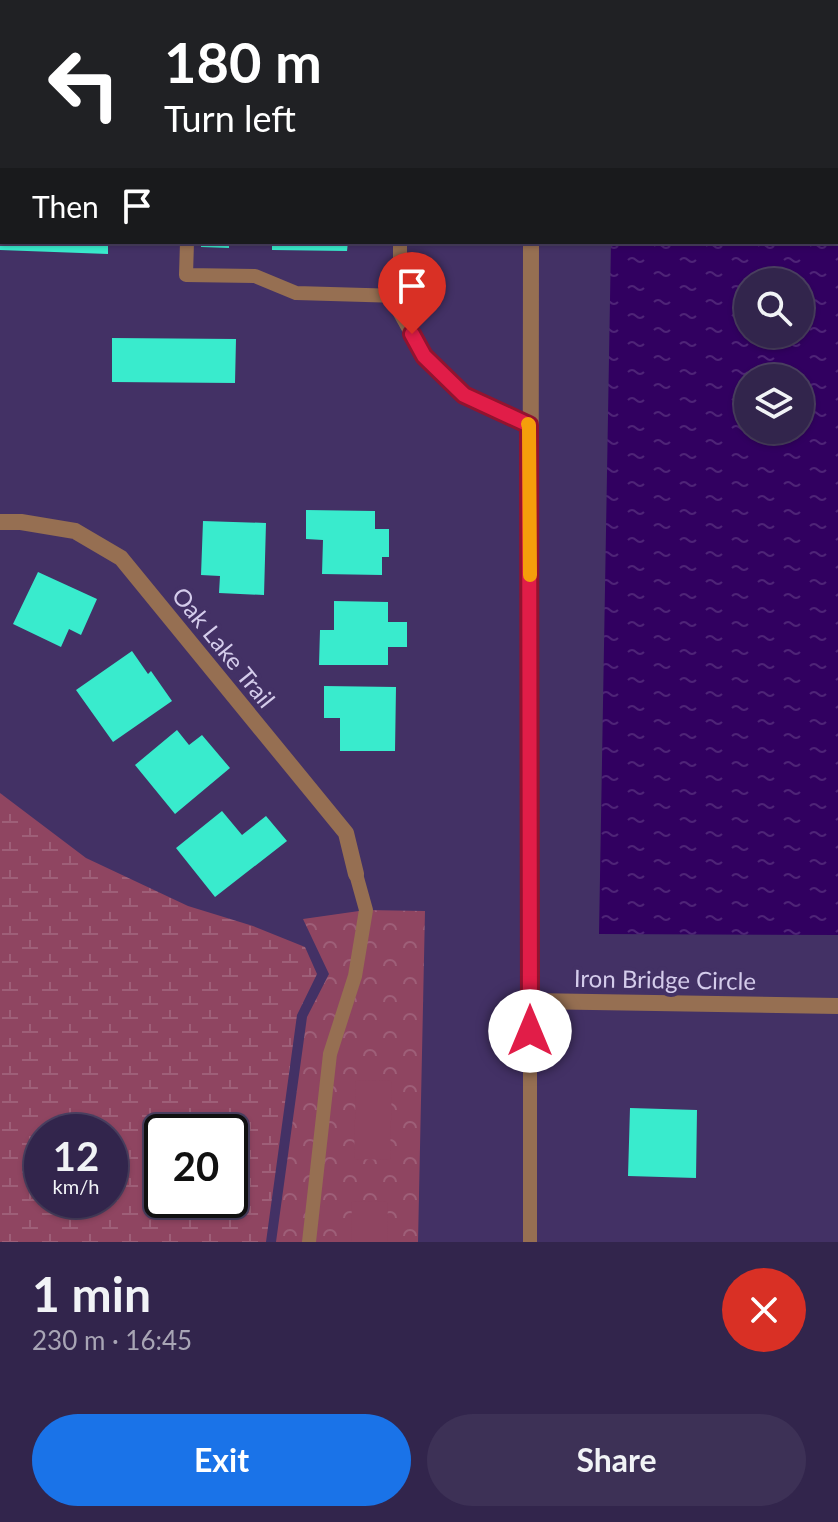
<!DOCTYPE html>
<html lang="en">
<head>
<meta charset="utf-8">
<style>
  :root { --surface:#32254c; --page:#3d3156; --text:#f1f3f6; --muted:#a8a5b5; --line:#4d4264; --accent:#1a73e8 }
  body { margin:0; font-family:Lato,sans-serif; background:var(--page); color:var(--text); height:100vh; display:flex; flex-direction:column; font-size:30px; white-space:nowrap }
  * { box-sizing:border-box; margin:0 }
  p { font-size:26px; color:var(--muted) }
  .icon { flex:none; width:44px; height:44px; fill:none; stroke:currentColor; stroke-width:2; stroke-linecap:round; stroke-linejoin:round }
  .map { position:relative; height:1242px; overflow:hidden }
  .details { display:flex; flex-direction:column; background:var(--surface); flex:1 }
  .details>* { flex:none }
  .top-card { position:absolute; left:0px; top:0px; width:838px; height:244px; box-shadow:0 2px 6px #0004,0 0 0 2px var(--line); background:#202124; color:#fff; overflow:hidden }
  .buttons { position:absolute; left:734px; top:268px; display:grid; gap:16px }
  .buttons a { display:grid; place-items:center; width:80px; height:80px; border-radius:50%; background:var(--surface); box-shadow:0 2px 6px #0004,0 0 0 2px var(--line); font-size:40px }
  .speed { position:absolute; left:24px; top:1114px; display:flex; gap:16px; font-size:40px; font-weight:700; text-align:center }
  .speed>* { display:grid; place-content:center; width:104px; height:104px; border-radius:50%; background:var(--surface); box-shadow:0 2px 6px #0004,0 0 0 2px var(--line); line-height:1 }
  .speed small { font-size:20px; font-weight:400 }
  .speed .limit { border:4px solid #111; border-radius:12px; background:#fff; color:#111 }
  .pin { position:absolute; display:grid; place-items:center; width:68px; height:68px; color:#fff; margin:-82px -34px; border-radius:50% 50% 50% 0; rotate:-45deg; box-shadow:0 0 8px #0007 }
  .pin .icon { rotate:45deg }
  .me { position:absolute; width:88px; margin:-44px; rotate:0deg; stroke-linejoin:round; filter:drop-shadow(0 0 6px #0008) }
  .turn { display:flex; align-items:center; gap:28px; height:168px; padding:0 32px; font-size:36px }
  .turn .icon { width:104px; height:104px; stroke-width:2.5 }
  .turn b { display:block; font-size:56px; line-height:68px }
  .then { display:flex; align-items:center; height:76px; padding:0 32px; background:#0003; gap:16px; font-size:30px }
  .round { display:grid; place-items:center; flex:none; width:84px; height:84px; border-radius:42px; background:var(--page) }
  .headline { display:flex; align-items:center; justify-content:space-between; height:136px; padding:0 32px }
  h1 { font-size:48px; font-weight:700; line-height:60px }
  .cta { display:flex; gap:16px; margin-top:auto; padding:16px 32px }
  .cta a { flex:1; height:92px; border-radius:48px; background:var(--accent); color:#fff; font-size:32px; font-weight:700; line-height:92px; text-align:center }
  .cta a+a { background:var(--page); color:var(--text) }
  .map>svg:first-child { display:block }
  .forest { fill:url(#forest-crowns) }
  .wetland { fill:url(#wetland-marsh); fill-rule:evenodd }
  .garden { fill:#8f4561 }
  .water { fill:url(#water-ripples); fill-rule:evenodd }
  .building { fill:#39ebcd }
  .lines { fill:none; stroke-linecap:round; stroke-linejoin:round }
  .lane { stroke:#966f52; stroke-width:14 }
  .street { stroke:#966f52; stroke-width:16 }
  .route-casing { stroke:#92132f; stroke-width:20 }
  .route { stroke:#e11d48; stroke-width:14 }
  .slow { stroke:#f59e0b; stroke-width:14 }
  .labels { text-anchor:middle; dominant-baseline:central; stroke-width:8; stroke-linejoin:round; paint-order:stroke }
  .street-label { font-size:24px; fill:#d4cceb; stroke:#433165 }
</style>
</head>
<body>
<div class="map">
<svg width="838" height="1242" viewBox="0 0 838 1242">
  <defs>
    <pattern id="forest-crowns" width="20" height="18" patternUnits="userSpaceOnUse" patternTransform="scale(2)"><rect width="20" height="18" fill="#8f4561"/><path d="M2 6a3 3 0 1 1 6 0M12 15a3 3 0 1 1 6 0" fill="none" stroke="#9e5f78"/></pattern>
    <pattern id="wetland-marsh" width="20" height="14" patternUnits="userSpaceOnUse" patternTransform="scale(2)"><rect width="20" height="14" fill="#8f4561"/><path d="M1 5h8M5 5V1M11 12h8M15 12V8" fill="none" stroke="#9e5f78"/></pattern>
    <pattern id="water-ripples" width="26" height="14" patternUnits="userSpaceOnUse" patternTransform="scale(2)"><rect width="26" height="14" fill="#310060"/><path d="M2 4q2-2 4 0t4 0M15 11q2-2 4 0t4 0" fill="none" stroke="#4e2477"/></pattern>
  </defs>
  <rect width="100%" height="100%" fill="#433165"/>
  <!-- forest -->
  <path class="forest" d="M366,910l59,1 -7,331h-142l31,-225 22,-43 -26,-55z"/>
  <!-- wetland -->
  <path class="wetland" d="M0,793l86,65 102,48 65,20 52,21 12,27 -20,41 -31,227h-266zM42,1132h68v68h-68zM162,1132h68v68h-68z"/>
  <!-- garden -->
  <path class="garden" d="M356,1080l36,1 -2,79 -36,-1z
    M352,1201l36,1 -1,40h-36z"/>
  <!-- water -->
  <path class="water" d="M616,0h222v935l-239,-1 12,-692h225v-240h-220zM748,282h52v52h-52zM748,378h52v52h-52z"/>
  <!-- building -->
  <path class="building" d="M0,242h108v12l-108,-4z
    M201,242h28v6l-28,-1z
    M272,242h76l-1,9 -75,-1z
    M112,338l124,1 -1,44 -123,-1z
    M306,510l69,1v18h14v28h-7v18l-60,-1 1,-34 -17,-1z
    M203,521l63,2 -2,72 -45,-2 1,-17 -19,-1z
    M38,572l59,27 -16,36 -12,-6 -8,18 -48,-23z
    M334,601l54,1v20h19v25h-19v18h-69l1,-35h14z
    M132,651l16,23 3,-3 21,30 -59,41 -37,-52z
    M324,686l72,1 -1,64h-55v-33h-16z
    M177,730l12,15 13,-10 28,33 -55,46 -40,-49z
    M222,811l20,24 24,-19 21,25 -72,56 -39,-49z
    M630,1108l67,2 -1,68 -68,-2z"/>
  <g class="lines">
    <!-- lane -->
    <path class="lane" d="M401,2v-2
      M187,242l-1,33 69,1 41,17 104,3
      M400,242v71l24,43 40,39 65,30
      M309,1242l21,-188 25,-78 11,-66 -10,-36
      M530,1242v-241"/>
    <!-- street -->
    <path class="street" d="M533,2v-2
      M531,242l-1,759 308,5
      M0,522h21l54,9 46,27 225,275 10,41"/>
  </g>
  <g class="lines">
    <defs>
      <path id="route" d="M412,334l12,22 40,39 65,30 1,606"/>
    </defs>
    <!-- route casing -->
    <use href="#route" class="route-casing"/>
    <!-- route -->
    <use href="#route" class="route"/>
    <!-- slow -->
    <path class="slow" d="M528,424l1,1 1,150"/>
  </g>
  <g class="labels">
    <!-- street labels -->
    <g class="street-label">
      <text transform="translate(224 647) rotate(51)">Oak Lake Trail</text>
      <text transform="translate(665 979) rotate(1)">Iron Bridge Circle</text>
    </g>
  </g>
</svg>
<div class="buttons">
<a><svg class="icon" aria-label="search" viewBox="0 0 24 24"><circle cx="10" cy="10" r="6"/><path d="M15 15l6 6"/></svg></a>
<a><svg class="icon" aria-label="layers" viewBox="0 0 24 24"><path d="M12 4l9 5-9 5-9-5zM3 14l9 5 9-5"/></svg></a>
</div>
<div class="speed"><div>12<small>km/h</small></div><div class="limit">20</div></div>
<div class="pin" style="left:412px;top:334px;background:#d93025"><svg class="icon" aria-label="arrive" viewBox="0 0 24 24"><path d="M6 21V4h12l-3 4 3 4H6"/></svg></div>
<svg class="me" style="left:530px;top:1031px" viewBox="-20 -20 40 40"><circle r="19" fill="#fff"/><path d="M0-13L10 11 0 6-10 11z" fill="#e11d48"/></svg>
<div class="top-card">
<div class="turn"><svg class="icon" aria-label="left" viewBox="0 0 24 24"><path d="M17 20v-9H6M10 6l-5 5 5 5"/></svg><div><b>180 m</b>Turn left</div></div>
<div class="then">Then<svg class="icon" aria-label="arrive" viewBox="0 0 24 24"><path d="M6 21V4h12l-3 4 3 4H6"/></svg></div>
</div>
</div>
<section class="details">
<div class="headline"><div><h1>1 min</h1><p>230 m · 16:45</p></div><a class="round" style="background:#d93025;color:#fff"><svg class="icon" aria-label="close" viewBox="0 0 24 24"><path d="M6 6l12 12M18 6L6 18"/></svg></a></div>
<div class="cta"><a>Exit</a><a>Share</a></div>
</section>
</body>
</html>
